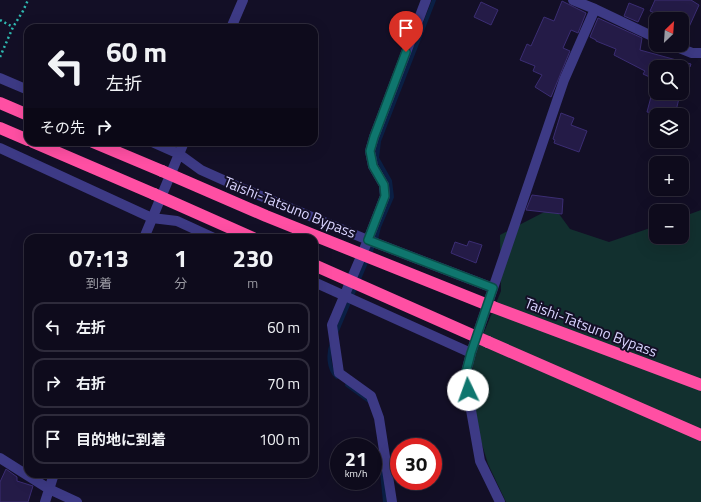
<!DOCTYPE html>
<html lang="ja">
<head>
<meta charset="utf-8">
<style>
  :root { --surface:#0e0b1c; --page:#171425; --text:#f1f3f6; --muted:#9b9ba3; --line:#2e2b3b }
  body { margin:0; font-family:"Titillium Web","Noto Sans JP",sans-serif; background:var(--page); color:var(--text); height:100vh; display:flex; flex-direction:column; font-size:15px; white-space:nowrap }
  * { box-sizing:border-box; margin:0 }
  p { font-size:13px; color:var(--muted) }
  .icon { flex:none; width:22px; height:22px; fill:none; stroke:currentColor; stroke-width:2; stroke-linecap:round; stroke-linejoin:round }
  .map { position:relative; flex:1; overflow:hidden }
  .side { position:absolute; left:24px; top:234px; width:294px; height:244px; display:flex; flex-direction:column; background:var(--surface); border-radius:12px; box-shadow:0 4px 16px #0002,0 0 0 1px var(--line) }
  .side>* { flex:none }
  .banner { position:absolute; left:24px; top:24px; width:294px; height:122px; border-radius:12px; box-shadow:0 4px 16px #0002,0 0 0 1px var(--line); background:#0e0b1c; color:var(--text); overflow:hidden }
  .needle { width:26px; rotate:25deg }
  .tools { position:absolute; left:649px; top:12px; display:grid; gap:8px }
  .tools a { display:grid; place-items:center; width:40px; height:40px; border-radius:8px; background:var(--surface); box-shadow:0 4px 16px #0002,0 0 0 1px var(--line); font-size:20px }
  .speed { position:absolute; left:330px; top:438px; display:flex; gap:8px; font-size:20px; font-weight:700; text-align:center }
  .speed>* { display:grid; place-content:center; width:52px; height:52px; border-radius:50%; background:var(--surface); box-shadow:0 4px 16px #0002,0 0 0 1px var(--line); line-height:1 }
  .speed small { font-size:10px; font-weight:400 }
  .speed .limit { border:6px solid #d22; background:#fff; color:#111 }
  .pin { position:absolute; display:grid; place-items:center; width:34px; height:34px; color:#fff; margin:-41px -17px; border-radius:50% 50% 50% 0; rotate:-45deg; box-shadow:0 0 4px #0007 }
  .pin .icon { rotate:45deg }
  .me { position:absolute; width:44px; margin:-22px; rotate:357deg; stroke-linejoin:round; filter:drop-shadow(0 0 3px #0008) }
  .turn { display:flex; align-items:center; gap:14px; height:84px; padding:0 16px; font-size:18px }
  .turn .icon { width:52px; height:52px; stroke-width:2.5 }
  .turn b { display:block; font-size:28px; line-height:34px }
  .then { display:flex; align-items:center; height:38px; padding:0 16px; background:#0003; gap:8px; font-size:15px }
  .eta { display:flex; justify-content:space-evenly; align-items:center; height:68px; text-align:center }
  .eta b { font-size:24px; font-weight:700; line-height:28px }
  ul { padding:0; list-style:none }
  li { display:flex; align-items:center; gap:12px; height:50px; margin:0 8px 6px; padding:0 8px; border:2px solid var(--line); border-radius:12px }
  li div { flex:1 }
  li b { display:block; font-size:15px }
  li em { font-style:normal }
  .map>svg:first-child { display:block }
  .green { fill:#12302f }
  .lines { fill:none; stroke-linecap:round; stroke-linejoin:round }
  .stream { stroke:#0a1f44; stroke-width:4 }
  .building { fill:#241b47; stroke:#3b2d73 }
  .path { stroke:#2fb8b0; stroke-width:2.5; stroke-dasharray:2 3; stroke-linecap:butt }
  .minor { stroke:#3d3a85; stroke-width:10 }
  .motorway { stroke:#ff4fa3; stroke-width:12 }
  .motorway-bridge { stroke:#ff4fa3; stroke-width:12 }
  .route-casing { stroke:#0a4d48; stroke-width:10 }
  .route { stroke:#0f766e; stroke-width:7 }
  .labels { text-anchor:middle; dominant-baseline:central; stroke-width:4; stroke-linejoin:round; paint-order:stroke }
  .street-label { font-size:15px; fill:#d9d4ff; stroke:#130f26 }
</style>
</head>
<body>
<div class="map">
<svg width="701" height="502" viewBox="0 0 701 502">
  <rect width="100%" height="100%" fill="#130f26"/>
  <!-- green -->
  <path class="green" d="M554,207l16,22 39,13 47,-16v11h26v-20l19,-7v292h-195l-18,-38 -16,-52 1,-53 28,-68 -1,-56z"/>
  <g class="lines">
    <!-- stream -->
    <path class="stream" d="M336,333l40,-94 3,-12 13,-30 -2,-16 -13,-23 2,-17 55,-141
      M332,343c-4,10 -4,26 5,34
      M347,385l22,16
      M381,462l4,40"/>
  </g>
  <!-- building -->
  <path class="building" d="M655,0h36l8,5 -10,22 -7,-3v-5h-14l-18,-8z
    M562,1l24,12 -8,20 -7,-3 -8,18 7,3 -19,46 -16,-10 7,-12 -9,-4 2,-5 -15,-6 7,-16 4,2 13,-29 10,4z
    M481,2l17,8 -7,15 -17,-8z
    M629,3l15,6 -6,13 -14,-6z
    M598,18l44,20 -2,12 51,14 -1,3h-34v13l-13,-6 2,-3 -31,-16 2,-6 -20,-8v-1l-6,-3z
    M652,93h21l7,1 -5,21h-13l-15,-3z
    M561,113l13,5 -3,7 16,6 -8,21 -25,-9 1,-3 -2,-1z
    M532,195l31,4 -1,15 -36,-4z
    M469,241l13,4 -6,18 -25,-10 4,-11 12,4z
    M6,469l11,8v4l16,5 -5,16h-28v-20z"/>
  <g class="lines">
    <!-- path -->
    <path class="path" d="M0,20l13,7
      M0,57l13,-30 10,-16 5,-11"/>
    <!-- minor -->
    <path class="minor" d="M573,0l22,9 61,29
      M231,28l12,-28
      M672,45l20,8h9
      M0,78l28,12
      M152,142l27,12 22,16 38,17 129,53 125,48
      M0,148l152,70 25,3 37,17
      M144,238l40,-96
      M314,282l157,71
      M0,458l49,31 28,13
      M45,502l9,-28
      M392,502l-13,-84 -8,-22 -32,-23 -7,-48 36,-85 17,-44 -1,-11 -11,-19 -3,-15 4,-14 52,-137
      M500,502l-20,-41 -15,-85 6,-23 93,-273 31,-71"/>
    <!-- motorway -->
    <path class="motorway" d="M0,103l28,12
      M0,128l28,12
      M33,142l121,52
      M93,142l69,29
      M493,307l208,78
      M488,342l213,93"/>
    <!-- motorway-bridge -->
    <path class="motorway-bridge" d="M162,171l104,45 227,91
      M154,194l99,44
      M314,265l174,77"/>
  </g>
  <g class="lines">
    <defs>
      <path id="route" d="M406,52l-32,85 -4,14 3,15 11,19 1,11 -17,44 125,48 -22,65 -6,23 3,14"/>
    </defs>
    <!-- route casing -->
    <use href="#route" class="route-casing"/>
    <!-- route -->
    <use href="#route" class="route"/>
  </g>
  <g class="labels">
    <!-- street labels -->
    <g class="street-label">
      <text transform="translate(290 207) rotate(22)">Taishi-Tatsuno Bypass</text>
      <text transform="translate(591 327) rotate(21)">Taishi-Tatsuno Bypass</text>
    </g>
  </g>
</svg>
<div class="tools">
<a><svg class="needle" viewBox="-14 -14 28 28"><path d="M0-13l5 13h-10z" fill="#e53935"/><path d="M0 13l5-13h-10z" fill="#9b9ba3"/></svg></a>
<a><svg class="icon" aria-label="search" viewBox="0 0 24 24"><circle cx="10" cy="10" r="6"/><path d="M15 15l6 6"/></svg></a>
<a><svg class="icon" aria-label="layers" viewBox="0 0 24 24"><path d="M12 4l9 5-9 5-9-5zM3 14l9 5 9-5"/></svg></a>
<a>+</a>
<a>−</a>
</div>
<div class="speed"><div>21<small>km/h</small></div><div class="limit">30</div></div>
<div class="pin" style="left:406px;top:52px;background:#d93025"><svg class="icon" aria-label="arrive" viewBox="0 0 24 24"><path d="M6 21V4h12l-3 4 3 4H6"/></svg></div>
<svg class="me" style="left:468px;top:390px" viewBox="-20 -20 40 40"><circle r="19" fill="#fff"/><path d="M0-13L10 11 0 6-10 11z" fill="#0f766e"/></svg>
<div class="banner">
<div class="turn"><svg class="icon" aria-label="left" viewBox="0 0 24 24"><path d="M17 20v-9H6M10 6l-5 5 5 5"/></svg><div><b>60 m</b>左折</div></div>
<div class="then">その先<svg class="icon" aria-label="right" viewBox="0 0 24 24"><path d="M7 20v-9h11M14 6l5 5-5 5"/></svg></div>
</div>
<section class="side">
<div class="eta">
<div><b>07:13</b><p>到着</p></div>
<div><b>1</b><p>分</p></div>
<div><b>230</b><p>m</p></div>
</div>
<ul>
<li><svg class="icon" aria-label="left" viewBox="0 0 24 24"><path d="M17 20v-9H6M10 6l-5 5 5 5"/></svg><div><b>左折</b></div><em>60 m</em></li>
<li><svg class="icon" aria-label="right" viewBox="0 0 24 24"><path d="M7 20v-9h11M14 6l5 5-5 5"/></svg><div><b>右折</b></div><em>70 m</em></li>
<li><svg class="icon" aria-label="arrive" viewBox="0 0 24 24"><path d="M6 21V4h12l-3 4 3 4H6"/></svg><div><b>目的地に到着</b></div><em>100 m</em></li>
</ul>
</section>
</div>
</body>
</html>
